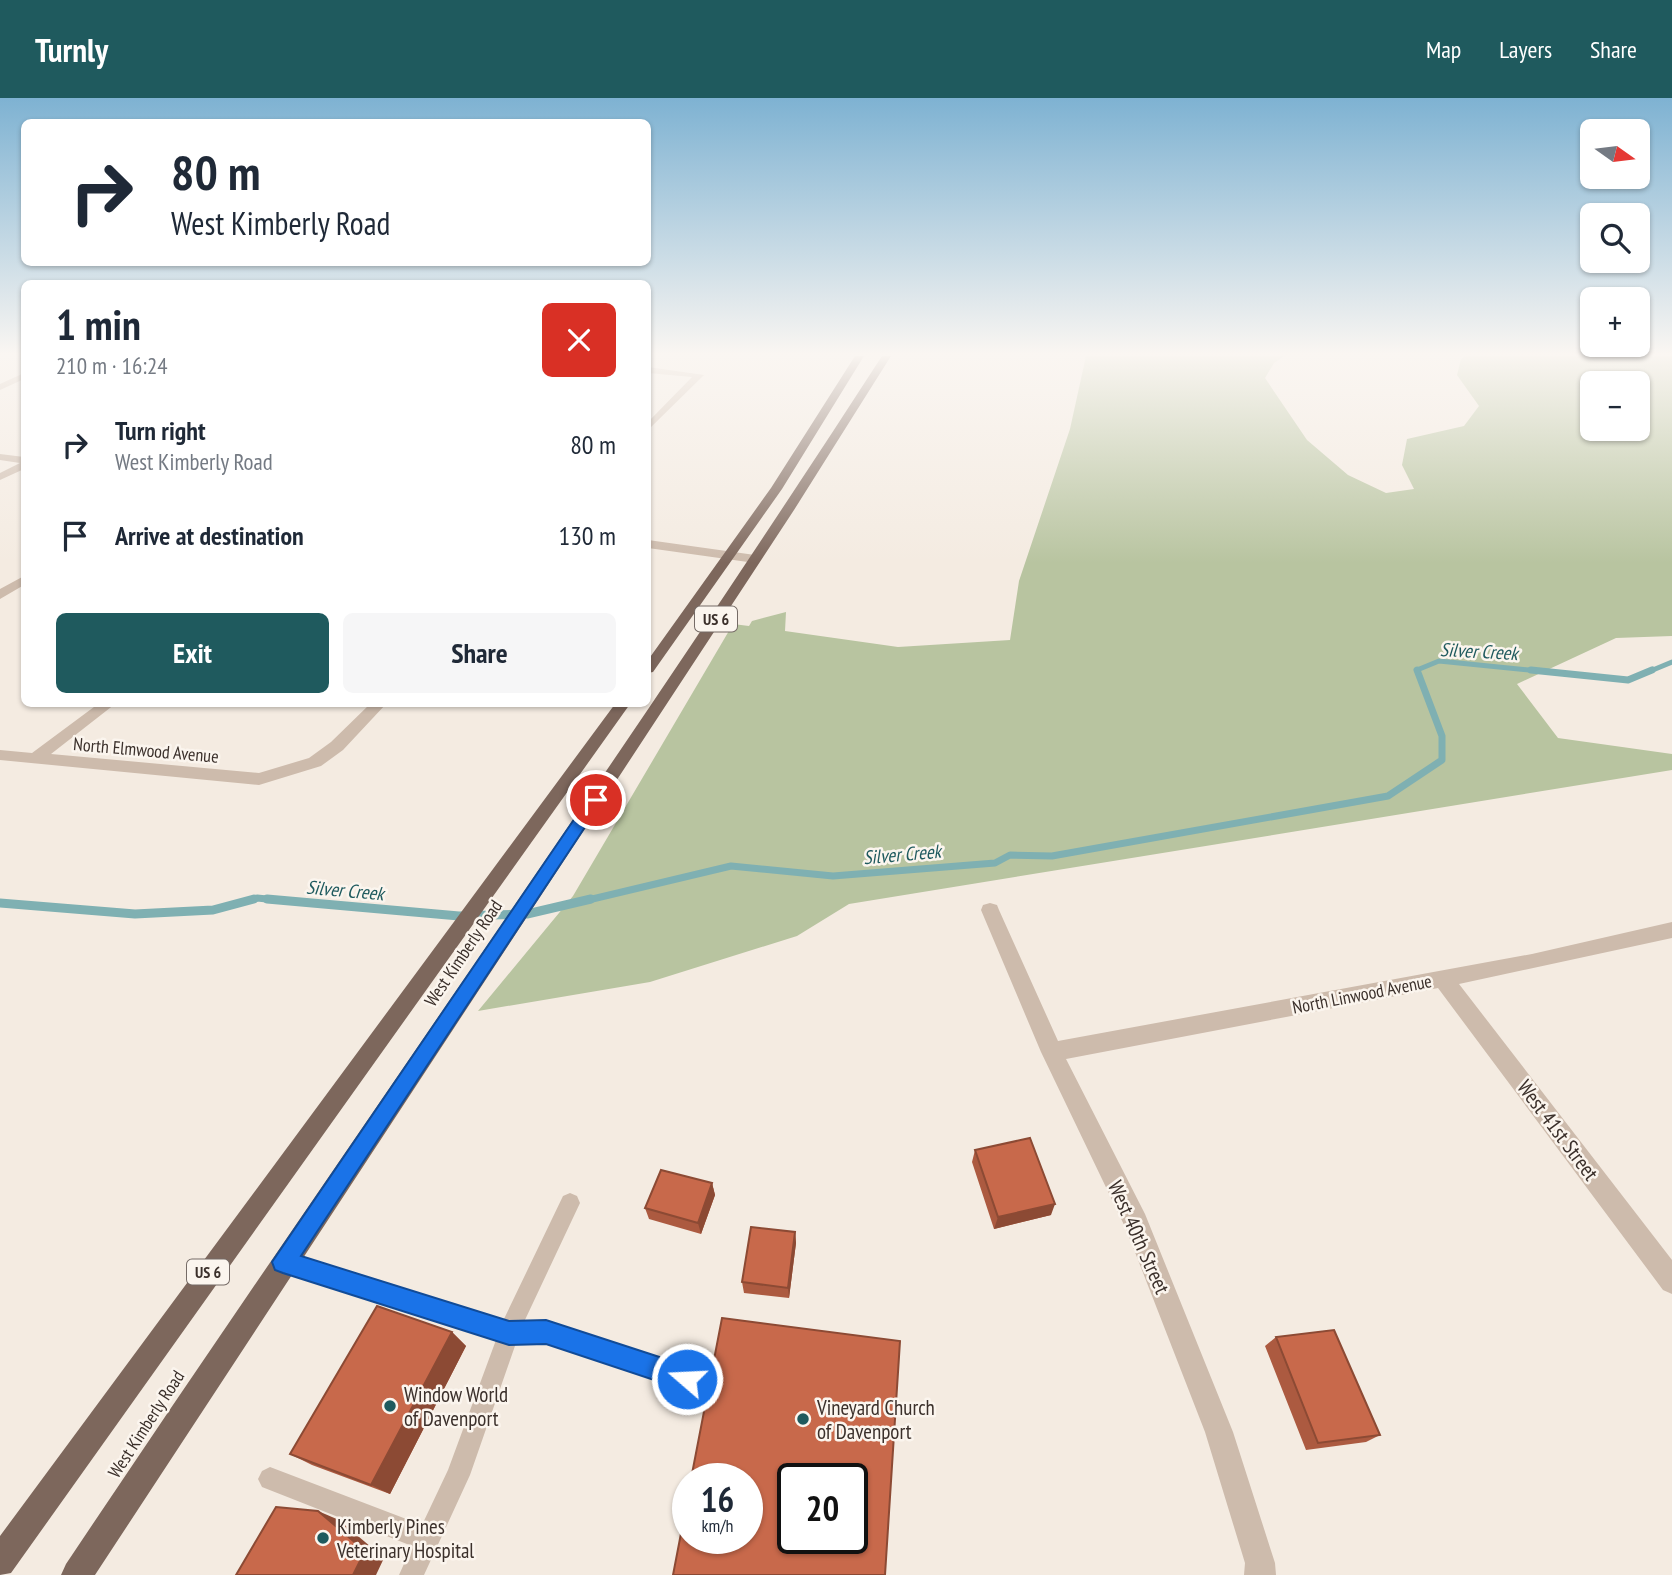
<!DOCTYPE html>
<html lang="en">
<head>
<meta charset="utf-8">
<style>
  :root { --surface:#fff; --page:#f6f6f7; --text:#1f2937; --muted:#747a83; --accent:#1f5a5e }
  body { margin:0; font-family:"PT Sans Narrow",sans-serif; background:var(--page); color:var(--text); height:100vh; display:flex; flex-direction:column; font-size:26px; white-space:nowrap }
  * { box-sizing:border-box; margin:0 }
  p { font-size:23px; color:var(--muted) }
  .icon { flex:none; width:38px; height:38px; fill:none; stroke:currentColor; stroke-width:2; stroke-linecap:round; stroke-linejoin:round }
  .map { position:relative; flex:1; overflow:hidden }
  .details { position:absolute; left:21px; top:182px; width:630px; height:427px; display:flex; flex-direction:column; background:var(--surface); border-radius:10px; box-shadow:0 2px 5px #0004 }
  .details>* { flex:none }
  .guide { position:absolute; left:21px; top:21px; width:630px; height:147px; border-radius:10px; box-shadow:0 2px 5px #0004; background:#fff; color:var(--text); overflow:hidden }
  .needle { width:46px; rotate:104deg }
  .buttons { position:absolute; left:1580px; top:21px; display:grid; gap:14px }
  .buttons a { display:grid; place-items:center; width:70px; height:70px; border-radius:10px; background:var(--surface); box-shadow:0 2px 5px #0004; font-size:35px }
  .speed { position:absolute; left:672px; top:1365px; display:flex; gap:14px; font-size:35px; font-weight:700; text-align:center }
  .speed>* { display:grid; place-content:center; width:91px; height:91px; border-radius:50%; background:var(--surface); box-shadow:0 2px 5px #0004; line-height:1 }
  .speed small { font-size:18px; font-weight:400 }
  .speed .limit { border:4px solid #111; border-radius:10px; background:#fff; color:#111 }
  .pin { position:absolute; display:grid; place-items:center; width:60px; height:60px; color:#fff; margin:-30px; border:4px solid #fff; border-radius:50%; box-shadow:0 2px 7px #0007 }
  .me { position:absolute; width:77px; margin:-38px; rotate:289deg; stroke-linejoin:round; filter:drop-shadow(0 0 5px #0008) }
  .turn { display:flex; align-items:center; gap:24px; height:147px; padding:0 35px; font-size:32px }
  .turn .icon { width:91px; height:91px; stroke-width:2.5 }
  .turn b { display:block; font-size:49px; line-height:60px }
  .round { display:grid; place-items:center; flex:none; width:74px; height:74px; border-radius:10px; background:var(--page) }
  .summary { display:flex; align-items:center; justify-content:space-between; height:119px; padding:0 35px }
  h1 { font-size:42px; font-weight:700; line-height:52px }
  .cta { display:flex; gap:14px; margin-top:auto; padding:14px 35px }
  .cta a { flex:1; height:80px; border-radius:10px; background:var(--accent); color:#fff; font-size:28px; font-weight:700; line-height:80px; text-align:center }
  .cta a+a { background:var(--page); color:var(--text) }
  ul { padding:0; list-style:none }
  li { display:flex; align-items:center; gap:21px; height:91px; padding:0 35px }
  li div { flex:1 }
  li b { display:block; font-size:26px }
  li em { font-style:normal }
  header { display:flex; align-items:center; gap:42px; box-sizing:border-box; height:98px; padding:0 35px; background:var(--accent); color:#fff }
  header strong { font-size:33px }
  nav { display:flex; gap:38px; margin-inline-start:auto; font-size:24px }
  .map>svg:first-child { display:block }
  .green { fill:#b8c4a0; fill-rule:evenodd }
  .lines { fill:none; stroke-linecap:round; stroke-linejoin:round }
  .stream-far2 { stroke:#7fb0b2; stroke-width:5 }
  .stream-far1 { stroke:#7fb0b2; stroke-width:7 }
  .stream { stroke:#7fb0b2; stroke-width:9 }
  .lane { fill:#cdbbac; fill-rule:evenodd }
  .street { fill:#cdbbac; fill-rule:evenodd }
  .primary { fill:#7d675c; fill-rule:evenodd }
  .wall { fill:#ac5a40 }
  .shaded-wall { fill:#8c4a34 }
  .building { fill:#c8694b; stroke:#8c4a34; stroke-width:2; fill-rule:evenodd }
  .route { fill:#1a73e8; stroke:#114b97; stroke-width:2 }
  .poi-dot { fill:#1f5a5e; stroke:#fbf5ee; stroke-width:2.5 }
  .labels { text-anchor:middle; dominant-baseline:central; stroke-width:5; stroke-linejoin:round; paint-order:stroke }
  .shield { fill:#fbf5ee; stroke:#756b66; stroke-width:2 }
  .shield-label { font-size:16px; font-weight:bold; fill:#3b302b }
  .street-label { font-size:18px; fill:#3b302b; stroke:#fbf5ee }
  .water-label { font-size:19px; font-style:italic; fill:#1f5a5e; stroke:#fbf5ee }
  .near-street-label { font-size:21px; fill:#3b302b; stroke:#fbf5ee }
  .near-poi-label { font-size:21px; fill:#3b302b; stroke:#fbf5ee; text-anchor:start }
</style>
</head>
<body>
<header>
<strong>Turnly</strong>
<nav><a>Map</a><a>Layers</a><a>Share</a></nav>
</header>
<div class="map">
<svg width="1672" height="1477" viewBox="0 0 1672 1477">
  <rect width="100%" height="100%" fill="#f4ebe1"/>
  <!-- green -->
  <path class="green" d="M1086,258h198l-10,7 -9,15 42,62 41,35 38,18 28,-4 -12,-24 5,-26 57,-13 15,-20 -22,-31 4,-16 5,-3h206v280l-56,2 -99,46 41,54 114,16v16l-823,134 -52,32 -147,46 -172,29 95,-115 160,-272 16,2 3,-5 34,-9 -1,19 113,16 112,-7 9,-59 51,-152zM1592,285h46v46h-46z"/>
  <g class="lines">
    <!-- stream-far2 -->
    <path class="stream-far2" d="M1418,574l-1,-2 22,-9 110,11
      M1648,574l24,-10"/>
    <!-- stream-far1 -->
    <path class="stream-far1" d="M1531,572l97,10 24,-10
      M247,803l10,-3 30,3
      M584,803l147,-35 102,10 162,-13 15,-8 42,1 336,-60 54,-36v-24l-25,-66"/>
    <!-- stream -->
    <path class="stream" d="M267,801l192,17 68,-2 64,-15
      M0,805l135,11 78,-4 41,-11"/>
    <!-- lane -->
    <path class="lane" d="M570,1095l7,3 3,7 -56,119 22,-1 141,47 8,3 3,8 -3,8 -8,3 -141,-47h-30l-46,132 -46,100h-25l13,-29 -150,-59 -4,-8 4,-8 8,-4 152,58 26,-55 48,-130 -213,-68 -7,-3 -3,-7 3,-7 7,-3 220,69 60,-125z"/>
    <!-- street -->
    <path class="street" d="M648,269l56,8 -56,55v-8l44,-45 -44,-4z
      M24,275v6l-24,11v-6z
      M0,356l24,3v12l-24,11v-7l20,-10 -20,-3z
      M648,442l107,15 6,4 -6,4 -107,-15z
      M24,478v9l-24,14v-10z
      M98,606h17l-64,50 208,19 50,-15 22,-16 39,-38h16l-43,46 -22,16 -62,19 -259,-25v-10l32,3z
      M990,805l7,2 2,5 59,131 474,-87 140,-32v16l-213,46 213,276v34l-9,-4 -225,-302 -372,71 79,155 88,218 42,131 1,12h-32l1,-12 -40,-131 -79,-203 -85,-177 -60,-142 2,-5z"/>
    <!-- primary -->
    <path class="primary" d="M855,258h9l-82,133 -129,183 -5,1v-13l123,-172z
      M882,258h9l-97,154 -699,1065h-34l5,-11c270,-404 552,-800 816,-1208z
      M615,606h15l-619,869 -11,2v-39z"/>
  </g>
  <!-- wall -->
  <path class="wall" d="M975,1052l76,65 -57,14 -22,-67z
    M712,1085l3,12 -14,39 -52,-15 -4,-11z
    M795,1134l1,11 -7,55 -45,-5 -2,-11z
    M452,1234l14,14 -76,148 -78,-29 -22,-11z
    M1276,1239l104,98 -14,7 -60,8 -41,-104z"/>
  <!-- shaded-wall -->
  <path class="shaded-wall" d="M712,1085l3,12 -14,39 -3,-11z
    M1055,1106l-4,11 -57,14 4,-12z
    M795,1134l1,11 -7,55 -1,-10z
    M452,1234l14,14 -76,148 -19,-9z
    M318,1413l21,9 45,38 -8,17h-23z"/>
  <!-- building -->
  <path class="building" d="M1030,1040l25,66 -57,13 -23,-67z
    M661,1072l51,13 -14,40 -53,-15z
    M751,1129l44,5 -7,56 -46,-6z
    M377,1208l75,26 -81,153 -81,-31z
    M722,1220l178,23 -15,234h-212l15,-78v41h59v-59h-56zM793,1381h59v59h-59z
    M1334,1232l46,105 -62,8 -42,-106z
    M276,1409l42,4 47,40 -12,24h-117z"/>
  <!-- sky -->
  <linearGradient id="sky" x2="0" y2="1"><stop stop-color="#7eb2d2"/><stop offset="0.55" stop-color="#faf6f2"/><stop offset="1" stop-color="#faf6f2" stop-opacity="0"/></linearGradient>
  <rect width="1672" height="465" fill="url(#sky)"/>
  <!-- route -->
  <path class="route" d="M596,696l5,2 2,4 -2,3 -300,453 208,65 37,-1 141,46 9,4 3,9 -3,8 -9,4 -141,-47 -37,1 -226,-72 -8,-3 -3,-8 318,-466z"/>
  <!-- markers -->
  <g class="poi-dot">
    <circle cx="390" cy="1308" r="7"/>
    <circle cx="803" cy="1321" r="7"/>
    <circle cx="323" cy="1440" r="7"/>
  </g>
  <g class="labels">
    <!-- shield labels -->
    <g class="shield">
      <rect x="695" y="508.5" width="42" height="25" rx="5"/>
      <rect x="187" y="1161.5" width="42" height="25" rx="5"/>
    </g>
    <g class="shield-label">
      <text x="716" y="521">US 6</text>
      <text x="208" y="1174">US 6</text>
    </g>
    <!-- street labels -->
    <g class="street-label">
      <text transform="translate(146 652) rotate(5)">North Elmwood Avenue</text>
      <text transform="translate(463 855) rotate(-56)">West Kimberly Road</text>
      <text transform="translate(1362 896) rotate(-11)">North Linwood Avenue</text>
      <text transform="translate(146 1326) rotate(-57)">West Kimberly Road</text>
    </g>
    <!-- water labels -->
    <g class="water-label">
      <text transform="translate(1479 553) rotate(3)">Silver Creek</text>
      <text transform="translate(902 756) rotate(-5)">Silver Creek</text>
      <text transform="translate(345 792) rotate(5)">Silver Creek</text>
    </g>
    <!-- near-street labels -->
    <g class="near-street-label">
      <text transform="translate(1558 1032) rotate(53)">West 41st Street</text>
      <text transform="translate(1139 1139) rotate(66)">West 40th Street</text>
    </g>
    <!-- near-poi labels -->
    <g class="near-poi-label">
      <text x="404" y="1296">Window World<tspan x="404" dy="24">of Davenport</tspan></text>
      <text x="817" y="1309">Vineyard Church<tspan x="817" dy="24">of Davenport</tspan></text>
      <text x="337" y="1428">Kimberly Pines<tspan x="337" dy="24">Veterinary Hospital</tspan></text>
    </g>
  </g>
</svg>
<div class="buttons">
<a><svg class="needle" viewBox="-14 -14 28 28"><path d="M0-13l5 13h-10z" fill="#e53935"/><path d="M0 13l5-13h-10z" fill="#747a83"/></svg></a>
<a><svg class="icon" aria-label="search" viewBox="0 0 24 24"><circle cx="10" cy="10" r="6"/><path d="M15 15l6 6"/></svg></a>
<a>+</a>
<a>−</a>
</div>
<div class="speed"><div>16<small>km/h</small></div><div class="limit">20</div></div>
<div class="pin" style="left:596px;top:702px;background:#d93025"><svg class="icon" aria-label="arrive" viewBox="0 0 24 24"><path d="M6 21V4h12l-3 4 3 4H6"/></svg></div>
<svg class="me" style="left:687px;top:1281px" viewBox="-20 -20 40 40"><circle r="17" fill="#1a73e8" stroke="#fff" stroke-width="3"/><path d="M0-11L8 9 0 5-8 9z" fill="#fff"/></svg>
<div class="guide">
<div class="turn"><svg class="icon" aria-label="right" viewBox="0 0 24 24"><path d="M7 20v-9h11M14 6l5 5-5 5"/></svg><div><b>80 m</b>West Kimberly Road</div></div>
</div>
<section class="details">
<div class="summary"><div><h1>1 min</h1><p>210 m · 16:24</p></div><a class="round" style="background:#d93025;color:#fff"><svg class="icon" aria-label="close" viewBox="0 0 24 24"><path d="M6 6l12 12M18 6L6 18"/></svg></a></div>
<ul>
<li><svg class="icon" aria-label="right" viewBox="0 0 24 24"><path d="M7 20v-9h11M14 6l5 5-5 5"/></svg><div><b>Turn right</b><p>West Kimberly Road</p></div><em>80 m</em></li>
<li><svg class="icon" aria-label="arrive" viewBox="0 0 24 24"><path d="M6 21V4h12l-3 4 3 4H6"/></svg><div><b>Arrive at destination</b></div><em>130 m</em></li>
</ul>
<div class="cta"><a>Exit</a><a>Share</a></div>
</section>
</div>
</body>
</html>
